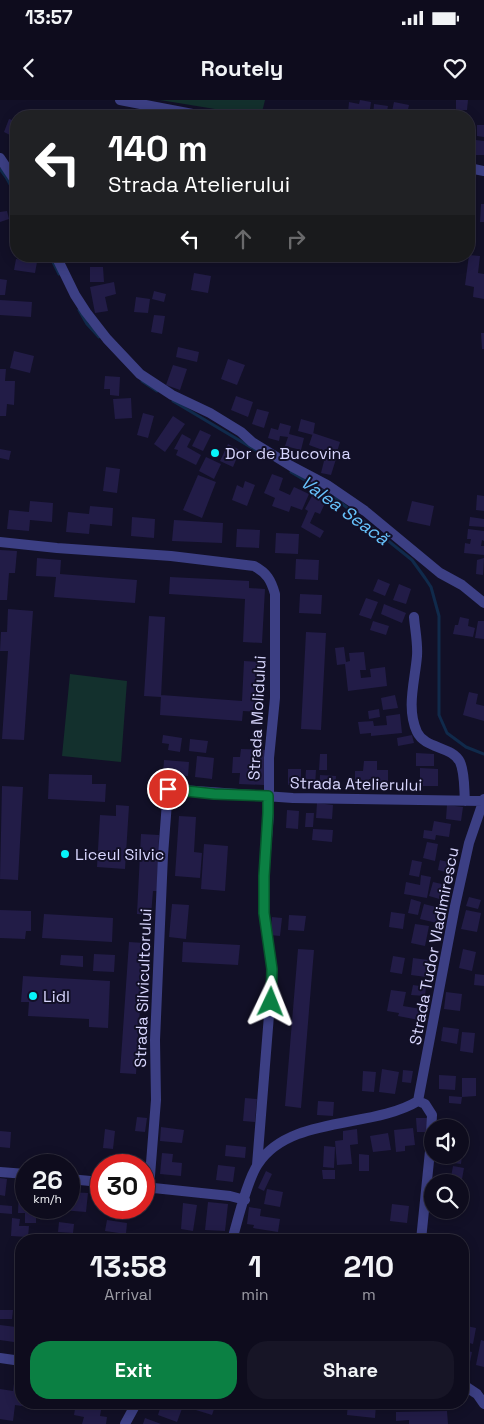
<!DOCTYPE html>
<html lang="en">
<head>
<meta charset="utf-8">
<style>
  :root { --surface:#0e0c1d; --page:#171526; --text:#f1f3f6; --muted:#9b9ba4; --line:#2e2c3b; --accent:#0b8043 }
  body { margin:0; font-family:"Space Grotesk",sans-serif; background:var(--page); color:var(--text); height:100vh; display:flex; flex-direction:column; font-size:19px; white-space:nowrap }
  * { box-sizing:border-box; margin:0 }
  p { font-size:16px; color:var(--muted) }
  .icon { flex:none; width:28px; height:28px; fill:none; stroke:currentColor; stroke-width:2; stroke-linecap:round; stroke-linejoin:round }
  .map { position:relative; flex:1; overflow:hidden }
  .drawer { position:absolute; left:15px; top:1134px; width:454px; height:175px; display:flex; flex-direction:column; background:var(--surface); border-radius:20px; box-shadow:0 2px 12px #0003,0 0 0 1px var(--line) }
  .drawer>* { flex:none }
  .guide { position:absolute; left:10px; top:10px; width:465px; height:152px; border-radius:20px; box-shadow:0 2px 12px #0003,0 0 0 1px var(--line); background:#202124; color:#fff; overflow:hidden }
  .controls { position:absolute; left:424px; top:1019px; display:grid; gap:10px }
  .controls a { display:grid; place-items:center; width:45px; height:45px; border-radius:50%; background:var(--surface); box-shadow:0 2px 12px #0003,0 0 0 1px var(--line); font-size:25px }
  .speed { position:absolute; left:15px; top:1054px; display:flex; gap:10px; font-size:25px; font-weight:700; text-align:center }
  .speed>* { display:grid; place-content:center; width:65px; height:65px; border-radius:50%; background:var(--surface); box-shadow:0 2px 12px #0003,0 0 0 1px var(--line); line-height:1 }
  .speed small { font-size:12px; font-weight:400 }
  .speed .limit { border:8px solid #d22; background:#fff; color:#111 }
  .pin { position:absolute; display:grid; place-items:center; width:42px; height:42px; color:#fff; margin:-21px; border:2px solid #fff; border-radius:50%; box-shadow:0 1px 5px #0007 }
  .me { position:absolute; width:55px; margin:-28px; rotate:2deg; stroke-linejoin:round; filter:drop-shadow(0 0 4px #0008) }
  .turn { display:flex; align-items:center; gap:18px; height:105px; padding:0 15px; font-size:22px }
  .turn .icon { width:65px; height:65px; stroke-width:2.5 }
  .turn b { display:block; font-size:35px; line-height:42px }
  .lanes { display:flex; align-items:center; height:48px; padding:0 15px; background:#0003; justify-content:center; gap:25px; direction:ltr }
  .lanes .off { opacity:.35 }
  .eta { display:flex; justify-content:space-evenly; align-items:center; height:85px; text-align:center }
  .eta b { font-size:30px; font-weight:800; line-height:35px }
  .action { display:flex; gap:10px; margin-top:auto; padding:10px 15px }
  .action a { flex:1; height:58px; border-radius:20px; background:var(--accent); color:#fff; font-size:20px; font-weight:800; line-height:58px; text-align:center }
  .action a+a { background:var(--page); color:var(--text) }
  .status { display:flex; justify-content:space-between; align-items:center; height:35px; padding:0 25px; background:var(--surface); direction:ltr }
  .status svg { height:14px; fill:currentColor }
  header { display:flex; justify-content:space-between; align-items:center; height:65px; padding:0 15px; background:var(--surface); font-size:22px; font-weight:800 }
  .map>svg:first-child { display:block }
  .green { fill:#13302d }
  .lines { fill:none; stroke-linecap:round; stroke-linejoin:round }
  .stream { stroke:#102a4b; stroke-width:3 }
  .building { fill:#221c47 }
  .street { stroke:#3c3f84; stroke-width:10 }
  .route-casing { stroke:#07532c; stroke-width:12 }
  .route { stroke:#0b8043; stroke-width:9 }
  .poi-dot { fill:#07f4f9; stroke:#121027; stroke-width:2 }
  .labels { text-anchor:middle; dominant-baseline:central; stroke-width:4; stroke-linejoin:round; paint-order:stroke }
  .poi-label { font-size:16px; fill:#d8d6fe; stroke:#121027; text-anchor:start }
  .street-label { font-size:16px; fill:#d8d6fe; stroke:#121027 }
  .water-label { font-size:18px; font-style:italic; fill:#67c2fc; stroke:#121027 }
</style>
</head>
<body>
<div class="status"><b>13:57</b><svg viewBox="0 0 49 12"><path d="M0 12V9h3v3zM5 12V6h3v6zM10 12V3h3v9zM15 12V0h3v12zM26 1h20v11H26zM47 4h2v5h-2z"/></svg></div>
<header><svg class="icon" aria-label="back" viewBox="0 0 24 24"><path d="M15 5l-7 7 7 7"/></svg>Routely<svg class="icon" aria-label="heart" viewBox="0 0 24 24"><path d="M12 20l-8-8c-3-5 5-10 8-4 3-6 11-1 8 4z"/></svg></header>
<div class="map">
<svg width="484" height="1324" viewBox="0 0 484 1324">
  <rect width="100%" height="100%" fill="#121027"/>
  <!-- green -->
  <path class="green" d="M160,0h105l-4,16h-4z
    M70,574l57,7 -6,81 -59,-6z"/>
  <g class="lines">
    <!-- stream -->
    <path class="stream" d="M0,69l6,8 10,18
      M50,156l9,18
      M79,210l8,14 12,13
      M142,281l15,10
      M173,301l96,57
      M291,372l44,26 77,62 13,18 6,9 8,29v99l8,18 19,14 18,7"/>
  </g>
  <!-- building -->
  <path class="building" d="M360,0l11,2 -2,14 -21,-3 1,-11 10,2z
    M456,0h12l-1,10h-11z
    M394,2l15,3 -2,9 5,2h-21z
    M374,4l14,2 -2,10h-13z
    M308,12l13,2v2h-14z
    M54,13l17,1v2h-17z
    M9,19l7,2v17l-12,-6z
    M477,25h7v12l-7,-1z
    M476,40l8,1v14h-8z
    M469,75h4l-1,24h-3z
    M481,104h3v18h-4z
    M7,111l2,8 -9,3v-10z
    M469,111h6l-2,31h-4z
    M469,155l11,1 -2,17 6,1v25l-11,-2 1,-10 -9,-2z
    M70,156h13v4h-13z
    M94,156h16l-1,6 -15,-2z
    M16,159l21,3 -2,11 -21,-3z
    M90,167h13l1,15h-14z
    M194,173l17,3 -3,17 -17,-3z
    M0,179l7,1 -2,15h-5z
    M114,182l2,12 -11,3 3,14 -13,2 -5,-26z
    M154,191l12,3 -2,8 -12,-3z
    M136,197l14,2 -2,14 -14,-1z
    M0,200l32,2 -1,15 -31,-2z
    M154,215l11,1 -3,18 -11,-2z
    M481,233h3v16h-2z
    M178,247l21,5 -2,10 -21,-5z
    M14,251l20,5 -4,17 -20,-5z
    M228,259l17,6 -8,20 -16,-6z
    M173,265l14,4 -7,21 -14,-5z
    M0,269h6l-1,12h10l-1,24 -7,-1 -1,12h-6z
    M105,276l15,1 -1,19 -9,-1v-6h-6z
    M236,296l17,6 -5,15 -17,-7z
    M131,298l1,20 -17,1 -2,-20z
    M257,309l12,3 -5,16 -12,-4z
    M143,313l11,3 -6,22 -11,-3z
    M173,316l12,8 -20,28 -11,-8z
    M301,319l14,4 -2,12 -15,-4z
    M280,323l11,3 -2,8 15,4 -3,12 -16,-4 3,-9 -8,-1 -1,5 -11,-3 3,-10 7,2z
    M200,330l11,5 -8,16 -11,-5z
    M313,333l27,9 -4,13 -27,-10z
    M182,334l9,5 -4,8 14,8 -5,10 -20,-10 2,-5 -4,-1z
    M228,344l12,6 -7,17 -13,-6z
    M0,349l11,2 -2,9 -9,-2z
    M206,357l15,7 -7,15 -15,-8z
    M325,357l11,2 -5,16 -10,-2z
    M106,367l14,2 -3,24 -14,-2z
    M272,374l11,4 -4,12 11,5 4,-8 15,7 -7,16 -11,-4 -2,6 -17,-6 3,-8 -11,-5z
    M198,375l18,7 -14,36 -19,-8z
    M245,381l10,4 -8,21 -15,-6 5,-15 6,3z
    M313,394l13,7 -6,13 -5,-2 -5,11 14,8 -4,7 -19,-11 7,-16 -3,-2z
    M477,395l7,1v15l-8,-1z
    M30,401l23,2 -1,19 -22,-2 -1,11 -22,-2 2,-19 20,2z
    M412,401l22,5 -4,20 -23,-5z
    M90,406l23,2 -1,18 -22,-2 -1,10 -23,-2 2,-20 21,2z
    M132,417l23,2 -1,19 -23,-2z
    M470,417l14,2v8l-15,-1z
    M174,420l49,3 -1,20 -50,-2z
    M237,429l23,1 -1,18 -23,-1z
    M468,429l16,2v10l-2,-1 -1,6h3v9l-20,-2 1,-10 5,1 1,-5h-4z
    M276,433l23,1 -1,20 -23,-1z
    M0,450l17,1 -2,22h-6l-2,27h-7z
    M37,458l24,2 -1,14 77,6 -2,23 -81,-6 2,-20 -20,-1z
    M484,458l-1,17 -7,-1 1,-14z
    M296,459l23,1 -1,20 -23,-1z
    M170,477l79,4v7l16,1 -3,54 -19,-1 2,-43 -76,-5z
    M378,479l12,5 -5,12 -12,-5z
    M399,484l12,5 -5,15 -13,-4z
    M300,494l22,1 -1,19 -22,-1z
    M366,498l12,4 -7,17 -12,-4z
    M384,504l22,9 -4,10 -21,-9z
    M8,509l25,2 -9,129 -22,-1 6,-88h-8l1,-19h6z
    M149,516l16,1 -4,80 -17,-1z
    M460,517l9,2 -1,7 7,2 -2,9 -20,-3 2,-9h3z
    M373,521l16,5 -3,9 -16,-5z
    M478,521h6v18l-9,-1z
    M306,532l20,1 -5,97 -20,-1z
    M344,547l2,15 4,-1 -1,-8 15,-1 2,18h-6l1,8 10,-1 -1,-8 15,-2 2,19 -39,5 -3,-27 -8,1 -2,-17z
    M244,561l17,1 -3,50 -15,-1 -1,10 -82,-6 1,-20 81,6z
    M469,592l9,2 -2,10 8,2v15l-21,-6z
    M395,595l3,13 -15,2 -2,-12z
    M379,609l1,8 -11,2 -1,-8z
    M400,614l2,19 -31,3v-3l-11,1 -2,-12 15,-1 1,5 13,-1 -1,-9z
    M163,635l19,3 -2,14 -12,-2 1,-6 -7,-1z
    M412,635l2,8 -16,3 -1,-8z
    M190,639l18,2 -2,12 -17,-2z
    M241,649l25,1 -2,35 -25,-1 1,-11h-8l1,-16h7z
    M416,653l18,1v12h-18z
    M320,654h7v16h-8z
    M197,656l17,2 -2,21 -17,-2z
    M164,660l25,2 -1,14 -25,-1z
    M364,661h13v9h11v20h-14v-11h-5l-1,11h-13v-19h8z
    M420,668l18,1v17h-18z
    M288,669h13v16h-13z
    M306,670h10l-1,16 -10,-1z
    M49,674l43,1v9h14l-1,18 -57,-3z
    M320,675l16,1 -1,14 -16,-1z
    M2,686l21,1 -5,93 -18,-1z
    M317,703l16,2 -1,14 -16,-1z
    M116,705l13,1 -4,63 -28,-2 3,-52 16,1z
    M447,705l16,2 -2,14 -15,-2z
    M287,710l12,1 -1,18 -12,-1z
    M306,713h8l-1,14h-8z
    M179,716l17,1 -2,35 8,1 -2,25 -25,-2z
    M434,721l17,3 -2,13 -13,-2 -1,5 -12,-2 1,-8 8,1z
    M313,729l20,1 -1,12 -20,-2z
    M141,734l18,1 -2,56h-4l-2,24 -14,-1z
    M427,742l11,2 -3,17 -12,-3z
    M204,744l24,2 -3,45 -24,-2z
    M412,760l10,2 -3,15 -10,-2z
    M440,760l12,3 -2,10 -12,-3z
    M421,775l10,2 -4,21 -23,-4 2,-12 14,3z
    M433,782l13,3 -3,15 -14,-4z
    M469,797l12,3 -3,9 -12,-3z
    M411,799l10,3 -3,13 -10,-2z
    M172,804l17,1 -3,34 -17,-2z
    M424,804l16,4 -3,15 -17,-4z
    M0,810l31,1v20h-5l-1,8 -25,-1z
    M466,810l15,3 -4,19 -16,-3z
    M391,812l14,2 -2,15 -14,-2z
    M44,814l69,4 -1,24 -70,-4z
    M289,815l17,1 -2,15 -16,-1z
    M272,817l10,1 -2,18 -10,-1z
    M415,824l14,2 -4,20 -14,-3z
    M129,842l15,1 -8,131 -16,-1z
    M183,842l57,3 -2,20 -56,-3z
    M298,849l16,1 -13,158 -16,-2z
    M463,849l13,3 -4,19 -13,-3z
    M94,854l21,1 -1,17 -21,-1z
    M61,855l22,1v11l-23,-2z
    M393,856l12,2 -3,16 -12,-2z
    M413,858l15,2 -2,17 -15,-2z
    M475,874l9,1v11l-10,-1z
    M23,876l87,5 -2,47 -19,-1v-8l-61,-3 1,-14h-8z
    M413,885l13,2 -1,9 -14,-1z
    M391,890l15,2 -3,14 18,3 -2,11 -21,-4 1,-3 -12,-2z
    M446,892l16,2 -2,17 -16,-2z
    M443,927l16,2 -2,15 -16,-3z
    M462,932l13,1 -2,20 -13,-2z
    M382,969l17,3 -4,22 -16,-2z
    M403,970l10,1 -2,12 -9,-1z
    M363,971l13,1 -2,20 -12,-1z
    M439,975l17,1 -1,14 -16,-1z
    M462,978h14v18l-14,1z
    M449,996l13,1 -1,7 -12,-1z
    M245,998l12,1 -2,23 -12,-1z
    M318,1001l16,1 -1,14 -16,-1z
    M137,1017l10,1 -2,14 -10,-1z
    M416,1018h13l1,14h-13z
    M161,1027l23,3 -2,13 -22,-2z
    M413,1028l2,17 -10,1v5l-9,1 -2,-22z
    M105,1029l10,2 -2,18 -10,-1z
    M357,1029l1,15 -8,1 2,19 -15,1 -2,-24 8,-1v-9z
    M0,1031l11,1 -1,16 -10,-1z
    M388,1033l3,17 -18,2 -3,-16z
    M226,1045l20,2 -1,11 -20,-2z
    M324,1046l11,1 -1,21 -11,-1z
    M460,1047h3l-2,17 -15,-2 1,-7h13z
    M162,1053l11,1 -1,8 10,1 -1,13 -21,-2z
    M359,1054l10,1v16h-10z
    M106,1062l16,1v2h-17z
    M218,1065l17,2 -2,15 -17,-2z
    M453,1066l11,2 -2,11 -11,-2z
    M322,1070h13v9h-12z
    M266,1071l6,3 -8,17 -6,-3z
    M0,1078l7,1 -2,17 -5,-1z
    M19,1087l7,1v20h17v9h-7v6h-11v-10h-7z
    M267,1089l16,3 -3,15 -16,-3z
    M69,1092l19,1 -2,19 -25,-2v-2h8z
    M208,1102l20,2 -3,27 -20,-1z
    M183,1103l14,2 -4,26 -12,-2z
    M392,1104l17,2 -2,17 -17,-2z
    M0,1105l12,1v8l-12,-1z
    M249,1107l12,2 -1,7 20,3 -2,13 -25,-4 1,-3 -7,-1z
    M108,1108h18v6l-18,-2z
    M12,1118l8,1 -1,7h10l-1,11 -17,-1z
    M107,1120l20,3 -1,11 -21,-3z
    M59,1122l15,2 -1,9 -15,-1z
    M398,1137l20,1v2h-20z
    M0,1210h13l-1,9h-12z
    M0,1225l16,2 -2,15 -14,-2z
    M462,1225l14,3 -3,16 -11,-3z
    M481,1240l3,1v26l-8,-2z
    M462,1250l10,2 -4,20 -6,-2z
    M15,1276l6,1v25h22l-1,7 -27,-4 -2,16 -13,-2v-30l13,2z
    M54,1302h11l-1,6 -11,-1z
    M83,1302l19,3 -2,11 7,1 -1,7h-24l2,-7 -10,-2 1,-6 6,1z
    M162,1302l23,1 36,-1 -2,5 -4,-1 -3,9 -29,-9 -6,16 -19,-7z
    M348,1302l28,3 -1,13 -28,-3z
    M447,1311l1,13h-39v-4l-13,1v-9z
    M145,1318l16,6h-18z"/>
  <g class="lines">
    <!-- street -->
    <path class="street" d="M120,0l83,16
      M0,58l16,24
      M469,68l15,3
      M56,156l19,39 11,17 21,27 33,35 32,21 38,18 31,19 11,10 39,24 36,19 38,26 75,62 22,12 22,18
      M0,442l57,6 114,8 83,10c13,7 17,14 21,28v104l-6,60v55l-5,63v37l8,56 -1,21 -14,175
      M414,517c1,13 4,26 3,39 -2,25 -11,52 0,76 8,17 35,14 43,30 5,11 4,28 5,39
      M418,1001l37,-195 14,-63 15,-44
      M418,1001l7,3 7,11 -2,36 -9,89
      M0,1072l26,2
      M69,1079l32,3
      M144,1087l86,9 15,4
      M149,1088l7,-88 -1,-60 8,-185 5,-66 125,9 190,3
      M232,1140c6,-20 15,-60 26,-76 32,-49 114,-35 160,-63
      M0,1258l21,3
      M462,1284l15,10 7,10
      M125,1324l12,-22"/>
  </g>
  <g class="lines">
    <defs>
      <path id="route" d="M168,689l46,5 54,2v17l-4,63v37l8,56 -1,33"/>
    </defs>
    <!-- route casing -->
    <use href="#route" class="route-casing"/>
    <!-- route -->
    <use href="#route" class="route"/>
  </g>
  <!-- markers -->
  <g class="poi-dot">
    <circle cx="215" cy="353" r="5"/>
    <circle cx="65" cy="754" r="5"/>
    <circle cx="33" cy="896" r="5"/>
  </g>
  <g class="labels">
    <!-- poi labels -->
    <g class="poi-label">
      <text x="225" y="353">Dor de Bucovina</text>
      <text x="75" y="754">Liceul Silvic</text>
      <text x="43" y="896">Lidl</text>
    </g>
    <!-- street labels -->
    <g class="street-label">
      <text transform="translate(257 618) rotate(-87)">Strada Molidului</text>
      <text transform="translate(356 684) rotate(1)">Strada Atelierului</text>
      <text transform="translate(434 846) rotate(-79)">Strada Tudor Vladimirescu</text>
      <text transform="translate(143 888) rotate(-88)">Strada Silvicultorului</text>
    </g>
    <!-- water labels -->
    <g class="water-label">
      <text transform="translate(345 410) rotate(36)">Valea Seacă</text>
    </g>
  </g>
</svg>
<div class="controls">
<a><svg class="icon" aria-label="sound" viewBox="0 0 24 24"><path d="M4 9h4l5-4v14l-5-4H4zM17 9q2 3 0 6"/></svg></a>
<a><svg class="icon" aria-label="search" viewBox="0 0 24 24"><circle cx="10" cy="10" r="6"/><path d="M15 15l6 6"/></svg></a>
</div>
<div class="speed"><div>26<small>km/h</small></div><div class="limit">30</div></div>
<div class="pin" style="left:168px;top:689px;background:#d93025"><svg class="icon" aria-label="arrive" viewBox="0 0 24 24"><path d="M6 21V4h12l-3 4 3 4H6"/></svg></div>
<svg class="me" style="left:271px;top:902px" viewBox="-20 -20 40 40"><path d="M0-17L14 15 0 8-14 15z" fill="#0b8043" stroke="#fff" stroke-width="4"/></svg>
<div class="guide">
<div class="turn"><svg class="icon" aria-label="left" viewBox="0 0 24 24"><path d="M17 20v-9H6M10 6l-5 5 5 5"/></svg><div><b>140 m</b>Strada Atelierului</div></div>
<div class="lanes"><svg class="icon" aria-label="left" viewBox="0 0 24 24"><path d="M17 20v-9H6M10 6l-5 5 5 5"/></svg><svg class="icon off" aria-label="ahead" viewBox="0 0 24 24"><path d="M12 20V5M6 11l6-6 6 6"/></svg><svg class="icon off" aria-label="right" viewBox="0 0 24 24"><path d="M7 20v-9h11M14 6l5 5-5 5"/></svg></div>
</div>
<section class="drawer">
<div class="eta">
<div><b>13:58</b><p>Arrival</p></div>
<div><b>1</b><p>min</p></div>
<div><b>210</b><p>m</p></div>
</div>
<div class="action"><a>Exit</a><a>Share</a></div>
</section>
</div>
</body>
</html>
